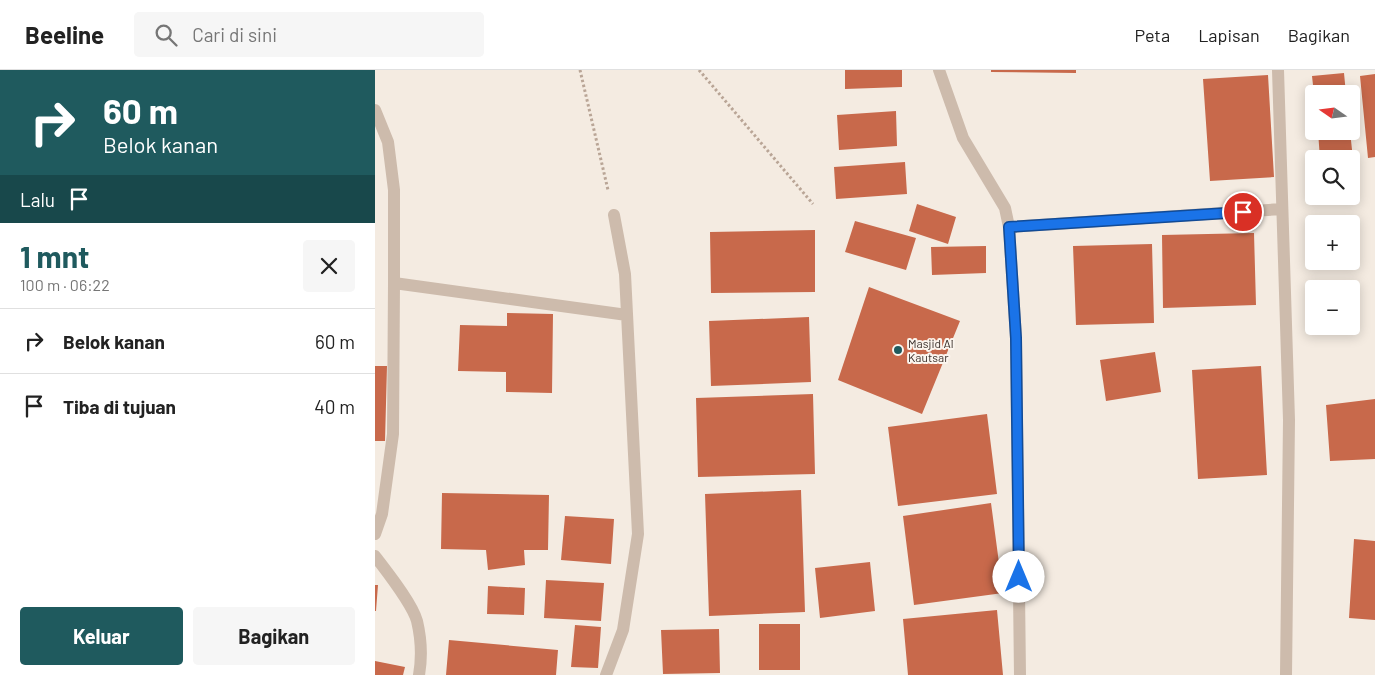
<!DOCTYPE html>
<html lang="id">
<head>
<meta charset="utf-8">
<style>
  :root { --surface:#fff; --page:#f6f6f6; --text:#222; --muted:#767676; --line:#e0e0e0; --accent:#1f5a5e }
  body { margin:0; font-family:Barlow,sans-serif; background:var(--page); color:var(--text); height:100vh; display:flex; flex-direction:column; font-size:19px; white-space:nowrap }
  * { box-sizing:border-box; margin:0 }
  p { font-size:16px; color:var(--muted) }
  .icon { flex:none; width:28px; height:28px; fill:none; stroke:currentColor; stroke-width:2; stroke-linecap:round; stroke-linejoin:round }
  .map { position:relative; flex:1; overflow:hidden }
  .side { display:flex; flex-direction:column; background:var(--surface); width:375px }
  .side>* { flex:none }
  .hud { background:#1f5a5e; color:#fff; overflow:hidden }
  .needle { width:32px; rotate:284deg }
  .controls { position:absolute; left:930px; top:15px; display:grid; gap:10px }
  .controls a { display:grid; place-items:center; width:55px; height:55px; border-radius:5px; background:var(--surface); box-shadow:0 2px 12px #0003; font-size:25px }
  .pin { position:absolute; display:grid; place-items:center; width:42px; height:42px; color:#fff; margin:-21px; border:2px solid #fff; border-radius:50%; box-shadow:0 1px 5px #0007 }
  .me { position:absolute; width:55px; margin:-28px; rotate:0deg; stroke-linejoin:round; filter:drop-shadow(0 0 4px #0008) }
  .turn { display:flex; align-items:center; gap:18px; height:105px; padding:0 20px; font-size:22px }
  .turn .icon { width:65px; height:65px; stroke-width:2.5 }
  .turn b { display:block; font-size:35px; line-height:42px }
  .then { display:flex; align-items:center; height:48px; padding:0 20px; background:#0003; gap:10px; font-size:19px }
  .round { display:grid; place-items:center; flex:none; width:52px; height:52px; border-radius:5px; background:var(--page) }
  .head { display:flex; align-items:center; justify-content:space-between; height:85px; padding:0 20px }
  h1 { font-size:30px; font-weight:700; line-height:38px; color:var(--accent) }
  .button { display:flex; gap:10px; margin-top:auto; padding:10px 20px }
  .button a { flex:1; height:58px; border-radius:5px; background:var(--accent); color:#fff; font-size:20px; font-weight:700; line-height:58px; text-align:center }
  .button a+a { background:var(--page); color:var(--text) }
  ul { padding:0; list-style:none }
  li { display:flex; align-items:center; gap:15px; height:65px; padding:0 20px; border-top:1px solid var(--line) }
  li div { flex:1 }
  li b { display:block; font-size:19px }
  li em { font-style:normal }
  header { display:flex; align-items:center; gap:30px; box-sizing:border-box; height:70px; padding:0 25px; background:var(--surface); border-bottom:1px solid var(--line) }
  header strong { font-size:24px }
  nav { display:flex; gap:28px; margin-inline-start:auto; font-size:18px }
  .search { width:350px; height:45px; background:var(--page); display:flex; align-items:center; gap:12px; box-sizing:border-box; padding:0 18px; border-radius:5px; color:var(--muted); font-size:19px }
  main { display:flex; flex:1; min-height:0 }
  .map>svg:first-child { display:block }
  .building { fill:#c8694b }
  .lines { fill:none; stroke-linecap:round; stroke-linejoin:round }
  .path { stroke:#b9a596; stroke-width:3; stroke-dasharray:2.5 2.5; stroke-linecap:butt }
  .minor { stroke:#cdbbac; stroke-width:12 }
  .route-casing { stroke:#114b97; stroke-width:12 }
  .route { stroke:#1a73e8; stroke-width:9 }
  .poi-dot { fill:#1f5a5e; stroke:#fbf5ee; stroke-width:2 }
  .labels { text-anchor:middle; dominant-baseline:central; stroke-width:4; stroke-linejoin:round; paint-order:stroke }
  .poi-label { font-size:12px; fill:#3b302b; stroke:#fbf5ee; text-anchor:start }
</style>
</head>
<body>
<header>
<strong>Beeline</strong>
<div class="search"><svg class="icon" aria-label="search" viewBox="0 0 24 24"><circle cx="10" cy="10" r="6"/><path d="M15 15l6 6"/></svg>Cari di sini</div>
<nav><a>Peta</a><a>Lapisan</a><a>Bagikan</a></nav>
</header>
<main>
<section class="side">
<div class="hud">
<div class="turn"><svg class="icon" aria-label="right" viewBox="0 0 24 24"><path d="M7 20v-9h11M14 6l5 5-5 5"/></svg><div><b>60 m</b>Belok kanan</div></div>
<div class="then">Lalu<svg class="icon" aria-label="arrive" viewBox="0 0 24 24"><path d="M6 21V4h12l-3 4 3 4H6"/></svg></div>
</div>
<div class="head"><div><h1>1 mnt</h1><p>100 m · 06:22</p></div><a class="round"><svg class="icon" aria-label="close" viewBox="0 0 24 24"><path d="M6 6l12 12M18 6L6 18"/></svg></a></div>
<ul>
<li><svg class="icon" aria-label="right" viewBox="0 0 24 24"><path d="M7 20v-9h11M14 6l5 5-5 5"/></svg><div><b>Belok kanan</b></div><em>60 m</em></li>
<li><svg class="icon" aria-label="arrive" viewBox="0 0 24 24"><path d="M6 21V4h12l-3 4 3 4H6"/></svg><div><b>Tiba di tujuan</b></div><em>40 m</em></li>
</ul>
<div class="button"><a>Keluar</a><a>Bagikan</a></div>
</section>
<div class="map">
<svg width="1000" height="605" viewBox="0 0 1000 605">
  <rect width="100%" height="100%" fill="#f4ebe1"/>
  <!-- building -->
  <path class="building" d="M470,0h57v17l-57,2z
    M616,0h85v3l-85,-1z
    M969,3l2,21h-32l-2,-18z
    M1000,4v83l-7,1 -8,-82z
    M893,5l6,102 -64,4 -7,-102z
    M521,41l1,35 -58,4 -2,-35z
    M943,61h32l3,28h-33z
    M530,92l2,32 -71,5 -2,-32z
    M542,134l39,13 -8,27 -39,-13z
    M480,151l61,17 -10,32 -61,-18z
    M440,160v62l-104,1 -1,-61z
    M879,163l2,72 -93,3 -1,-73z
    M777,174l2,79 -78,2 -3,-79z
    M611,176v27l-54,2 -1,-28z
    M494,217l91,34 -38,93 -84,-34z
    M132,243l46,1 -1,79 -46,-1v-20l-48,-1 2,-46 47,1z
    M434,247l2,65 -100,4 -2,-65z
    M780,282l6,40 -55,9 -6,-41z
    M0,296h12l-2,75h-10z
    M886,296l6,109 -69,4 -6,-109z
    M438,324l2,80 -117,3 -2,-79z
    M1000,329v60l-45,2 -4,-56z
    M612,344l10,80 -99,12 -10,-79z
    M426,420l4,122 -96,4 -4,-122z
    M67,423l107,2 -1,55h-24l1,15 -37,5 -2,-20 -45,-1z
    M616,433l12,90 -89,12 -11,-89z
    M190,446l49,3 -3,45 -50,-4z
    M979,469l21,2v79l-26,-2z
    M495,492l5,49 -55,7 -5,-50z
    M171,510l58,3 -3,38 -57,-3z
    M0,515h3l-2,26h-1z
    M113,516l37,2 -1,27 -37,-1z
    M622,540l6,65h-95l-5,-56z
    M384,554h41v46h-41z
    M200,555l26,2 -3,41 -27,-1z
    M344,559l1,44 -57,1 -2,-44z
    M74,570l109,10 -2,25h-110z
    M0,591l30,6 -2,8h-28z"/>
  <g class="lines">
    <!-- path -->
    <path class="path" d="M205,0l28,120
      M324,0l114,134"/>
    <!-- minor -->
    <path class="minor" d="M564,0l24,68 42,70 4,19 7,111 4,337
      M903,0l11,350 -3,255
      M0,40l13,32 6,48v93l-1,151 -11,80 -7,20
      M634,157l273,-18
      M19,213l233,32
      M0,486c12,16 37,47 42,65 4,17 5,37 2,54
      M231,605l17,-45 15,-96 -13,-260 -11,-59"/>
  </g>
  <g class="lines">
    <defs>
      <path id="route" d="M644,507l-3,-239 -7,-111 234,-15"/>
    </defs>
    <!-- route casing -->
    <use href="#route" class="route-casing"/>
    <!-- route -->
    <use href="#route" class="route"/>
  </g>
  <!-- markers -->
  <circle class="poi-dot" cx="523" cy="280" r="5"/>
  <g class="labels">
    <!-- poi labels -->
    <g class="poi-label">
      <text x="533" y="273">Masjid Al<tspan x="533" dy="14">Kautsar</tspan></text>
    </g>
  </g>
</svg>
<div class="controls">
<a><svg class="needle" viewBox="-14 -14 28 28"><path d="M0-13l5 13h-10z" fill="#e53935"/><path d="M0 13l5-13h-10z" fill="#767676"/></svg></a>
<a><svg class="icon" aria-label="search" viewBox="0 0 24 24"><circle cx="10" cy="10" r="6"/><path d="M15 15l6 6"/></svg></a>
<a>+</a>
<a>−</a>
</div>
<div class="pin" style="left:868px;top:142px;background:#d93025"><svg class="icon" aria-label="arrive" viewBox="0 0 24 24"><path d="M6 21V4h12l-3 4 3 4H6"/></svg></div>
<svg class="me" style="left:644px;top:507px" viewBox="-20 -20 40 40"><circle r="19" fill="#fff"/><path d="M0-13L10 11 0 6-10 11z" fill="#1a73e8"/></svg>
</div>
</main>
</body>
</html>
